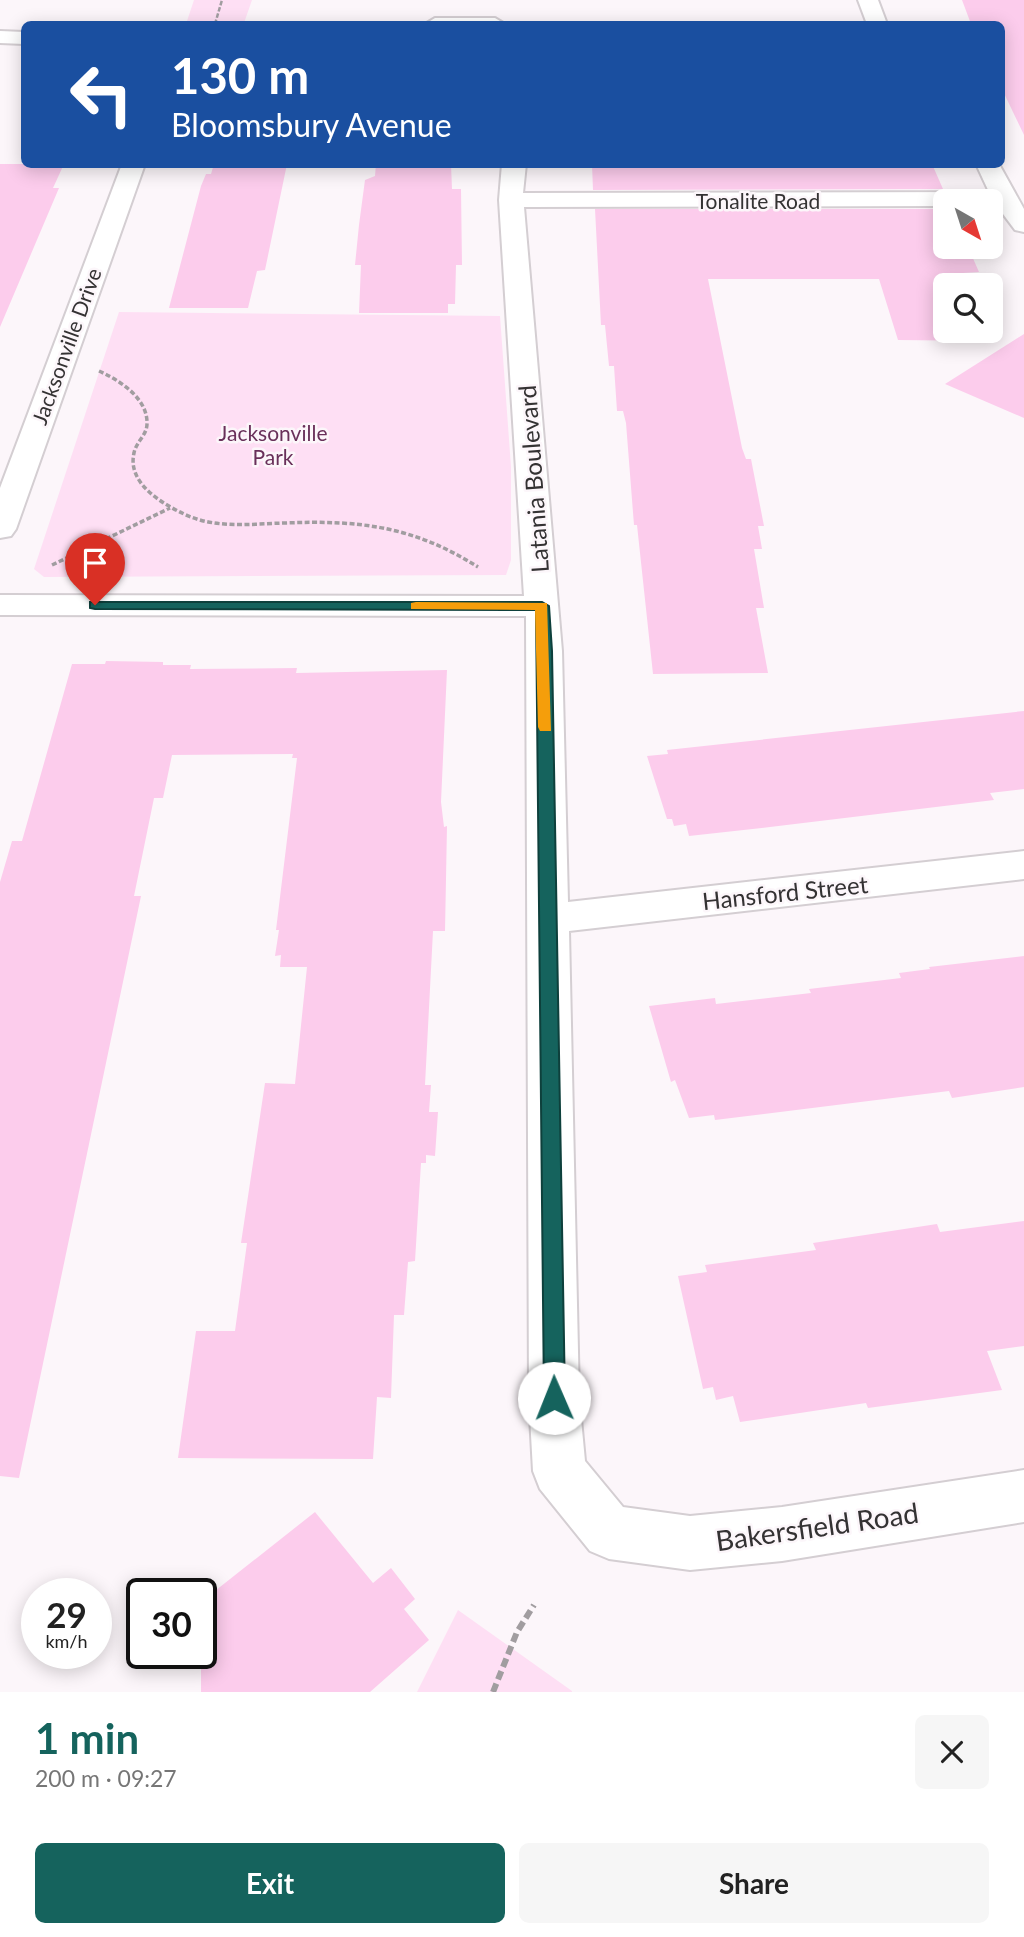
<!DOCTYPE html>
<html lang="en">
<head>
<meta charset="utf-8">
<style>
  :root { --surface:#fff; --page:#f6f6f6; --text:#222; --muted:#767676; --accent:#15635d }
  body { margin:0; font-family:Lato,sans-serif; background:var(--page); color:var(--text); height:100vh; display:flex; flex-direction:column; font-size:26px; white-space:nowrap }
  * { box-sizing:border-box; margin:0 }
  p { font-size:23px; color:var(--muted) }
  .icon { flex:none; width:38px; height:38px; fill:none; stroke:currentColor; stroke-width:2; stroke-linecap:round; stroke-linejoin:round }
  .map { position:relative; height:1692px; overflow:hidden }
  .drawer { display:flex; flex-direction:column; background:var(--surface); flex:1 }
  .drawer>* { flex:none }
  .top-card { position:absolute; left:21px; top:21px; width:984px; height:147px; border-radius:10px; box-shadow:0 4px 18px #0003; background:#1a4fa0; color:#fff; overflow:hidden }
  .needle { width:46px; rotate:141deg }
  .tools { position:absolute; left:933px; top:189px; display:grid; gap:14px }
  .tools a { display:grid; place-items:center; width:70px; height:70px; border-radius:10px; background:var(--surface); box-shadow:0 4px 18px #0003; font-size:35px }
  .speed { position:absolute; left:21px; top:1578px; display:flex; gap:14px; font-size:35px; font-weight:700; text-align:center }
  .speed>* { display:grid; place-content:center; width:91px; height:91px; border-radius:50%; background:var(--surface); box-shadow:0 4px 18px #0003; line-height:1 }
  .speed small { font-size:18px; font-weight:400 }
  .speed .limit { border:4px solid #111; border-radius:10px; background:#fff; color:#111 }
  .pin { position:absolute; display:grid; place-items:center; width:60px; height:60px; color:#fff; margin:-72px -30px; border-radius:50% 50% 50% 0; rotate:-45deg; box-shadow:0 0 7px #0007 }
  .pin .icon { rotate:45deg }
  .me { position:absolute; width:77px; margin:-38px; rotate:359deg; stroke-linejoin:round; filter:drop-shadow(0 0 5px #0008) }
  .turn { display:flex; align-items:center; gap:24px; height:147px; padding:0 35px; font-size:32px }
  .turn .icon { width:91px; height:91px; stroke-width:2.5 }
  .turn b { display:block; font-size:49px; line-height:60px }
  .round { display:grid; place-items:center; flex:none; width:74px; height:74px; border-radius:10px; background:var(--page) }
  .headline { display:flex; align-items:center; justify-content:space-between; height:119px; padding:0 35px }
  h1 { font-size:42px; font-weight:700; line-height:52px; color:var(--accent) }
  .button { display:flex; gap:14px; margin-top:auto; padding:14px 35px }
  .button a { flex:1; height:80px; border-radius:10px; background:var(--accent); color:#fff; font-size:28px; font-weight:700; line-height:80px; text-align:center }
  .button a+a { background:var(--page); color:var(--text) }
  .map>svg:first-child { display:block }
  .green { fill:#fedff4 }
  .building { fill:#fcccec }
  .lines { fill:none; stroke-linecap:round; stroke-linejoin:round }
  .minor-casing { stroke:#d4ced2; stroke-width:4 }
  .path-far2 { stroke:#a19da0; stroke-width:2.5; stroke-dasharray:4.5 2; stroke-linecap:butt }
  .path-far1 { stroke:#a19da0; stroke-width:3.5; stroke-dasharray:5 2.5; stroke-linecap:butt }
  .path { stroke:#a19da0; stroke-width:6; stroke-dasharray:9 4.5; stroke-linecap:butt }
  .minor { fill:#fff; fill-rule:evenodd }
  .route { fill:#15635d; stroke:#0e403c; stroke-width:2 }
  .slow { fill:#f59e0b }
  .labels { text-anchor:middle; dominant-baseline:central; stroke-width:5; stroke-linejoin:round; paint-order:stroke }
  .far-street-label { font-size:21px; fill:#343233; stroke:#fcf6fa }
  .far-park-label { font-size:21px; fill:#69305a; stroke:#fcf6fa }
  .street-label { font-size:24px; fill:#343233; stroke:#fcf6fa }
  .near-street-label { font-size:28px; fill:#343233; stroke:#fcf6fa }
</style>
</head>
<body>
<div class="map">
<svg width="1024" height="1692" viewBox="0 0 1024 1692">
  <rect width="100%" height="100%" fill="#fcf6fa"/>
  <!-- green -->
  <path class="green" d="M194,0h58l-8,23 -58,1z
    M119,312l381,4 11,151v93l-5,15 -462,2 -10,-8z
    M458,1610l114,81v1h-155z"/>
  <!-- building -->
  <path class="building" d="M962,0h62v135l-23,-48v-63h-30z
    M0,164h64l-11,24h6l-59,139z
    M214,164h73l-22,106 -8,1 -9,37h-79l32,-122 5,-12h5z
    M376,164h75l1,25h9l1,76h-6l-1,39h-7v9h-89l2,-48h-6l4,-40 6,-45 10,-4z
    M592,164h340l11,25 -350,1z
    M595,209h350v38h23l11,25 -16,1 5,12h-23v46h40l4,10 -91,-1 -19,-61h-171l34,169 4,11h5l13,67h-6l4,23h-8l10,59h-8l12,65 -115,1 -16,-149h-3l-8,-102 -3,-12h-6l-3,-45h-5l-4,-41h-4z
    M1024,334v84l-79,-34z
    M106,661l57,1v3h28l-1,4 107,-1 -1,5 151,-3 -6,132 3,25 3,-1 -2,105h-12l-8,154h6l-2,27h9l-3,44 -9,-1v8h-5l-6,98 -7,1 -4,53h-10l-3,83 -14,-1 -4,62 -195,-1 18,-127h39l12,-88h-6l24,-160 30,1 12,-117h-27l1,-12 -6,1 4,-26h-3l21,-172h-5l1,-4 -121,1 -9,43h-9l-20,98h7l-122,582 -19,-2v-594l12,-41h10l50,-177h33z
    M1024,711v78l-34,4 4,7 -224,27 -81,9 -3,-12 -12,2 -2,-7h-5l-20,-63 21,-2 -1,-4z
    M1024,956v131l-72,11 -3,-7 -234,29 -1,-5 -25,3 -14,-38 -4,2 -22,-76 66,-8 1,6 95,-11 -2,-4 92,-11 -2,-5 31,-4 -1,-2z
    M1024,1221v125l-37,5 15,39 -134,18 -2,-5 -126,19 -7,-26 -17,4 -3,-13 -10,2 -25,-113 29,-4 -2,-7 111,-15 -3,-7 124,-19 3,8z
    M315,1512l58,71 18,-15 24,31 -11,10 25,31 -59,52h-169v-90z"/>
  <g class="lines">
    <defs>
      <path id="minor" d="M858,0h20l9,24h-20z
        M435,18h60l10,6h-80z
        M0,31l24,1v12l-24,-1z
        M122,164h23l-129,365 -5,7 -11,2v-50z
        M502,164h24l-3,29 466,-1 -13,-28h23l25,45v23l-9,-2 -18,-24h-7v-5h-45v5l-421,1 38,444 6,251 456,-51v28l-455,52 10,467 6,63 38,46 67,9 92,-9 242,-37v52l-242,39 -92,9 -81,-11 -19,-8 -50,-62 -7,-18 -4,-73 -3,-782 -526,-1v-20l524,1 -25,-396z"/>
    </defs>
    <!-- minor casing -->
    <use href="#minor" class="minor-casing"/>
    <!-- path-far2 -->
    <path class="path-far2" d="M215,24l7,-24"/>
    <!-- path-far1 -->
    <path class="path-far1" d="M99,371c20,9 49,27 48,53 0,11 -11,18 -13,29 -7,30 27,50 50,61 31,15 66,10 100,9 76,-3 129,3 194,44
      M52,565l118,-57"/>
    <!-- path -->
    <path class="path" d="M493,1692l24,-60 17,-27"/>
    <!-- minor -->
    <use href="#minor" class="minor"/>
  </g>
  <!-- route -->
  <path class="route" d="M90,602h452l7,4 3,45 13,747 -3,7 -8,2 -7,-2 -3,-7 -8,-788 -441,-1 -5,-1z"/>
  <!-- slow -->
  <path class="slow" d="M416,602l131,1 4,128h-11l-2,-4 -3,-117 -124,-1v-6z"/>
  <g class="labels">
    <!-- far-street labels -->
    <g class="far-street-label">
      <text x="758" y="200">Tonalite Road</text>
      <text transform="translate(66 346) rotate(-70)">Jacksonville Drive</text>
    </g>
    <!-- far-park labels -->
    <g class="far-park-label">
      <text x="273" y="432">Jacksonville<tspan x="273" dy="24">Park</tspan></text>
    </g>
    <!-- street labels -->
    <g class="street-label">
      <text transform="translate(533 479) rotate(-94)">Latania Boulevard</text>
      <text transform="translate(785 892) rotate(-6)">Hansford Street</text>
    </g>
    <!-- near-street labels -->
    <g class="near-street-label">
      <text transform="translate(817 1526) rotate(-8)">Bakersfield Road</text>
    </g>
  </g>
</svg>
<div class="tools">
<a><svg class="needle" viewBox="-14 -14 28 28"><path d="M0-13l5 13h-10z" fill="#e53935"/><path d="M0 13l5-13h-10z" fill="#767676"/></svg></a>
<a><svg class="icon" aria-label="search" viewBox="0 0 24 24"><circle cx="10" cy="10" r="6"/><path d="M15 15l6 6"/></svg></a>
</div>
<div class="speed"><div>29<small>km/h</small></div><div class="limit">30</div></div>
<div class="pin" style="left:95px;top:605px;background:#d93025"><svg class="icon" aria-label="arrive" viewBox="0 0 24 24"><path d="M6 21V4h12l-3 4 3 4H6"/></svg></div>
<svg class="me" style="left:554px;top:1398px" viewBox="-20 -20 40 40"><circle r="19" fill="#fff"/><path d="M0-13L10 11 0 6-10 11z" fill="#15635d"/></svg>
<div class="top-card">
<div class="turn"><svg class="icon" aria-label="left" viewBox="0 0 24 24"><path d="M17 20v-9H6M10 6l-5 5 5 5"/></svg><div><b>130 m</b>Bloomsbury Avenue</div></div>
</div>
</div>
<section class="drawer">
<div class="headline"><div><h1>1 min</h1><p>200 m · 09:27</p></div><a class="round"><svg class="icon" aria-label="close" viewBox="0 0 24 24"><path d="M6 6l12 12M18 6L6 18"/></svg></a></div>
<div class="button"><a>Exit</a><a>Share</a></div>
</section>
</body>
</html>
